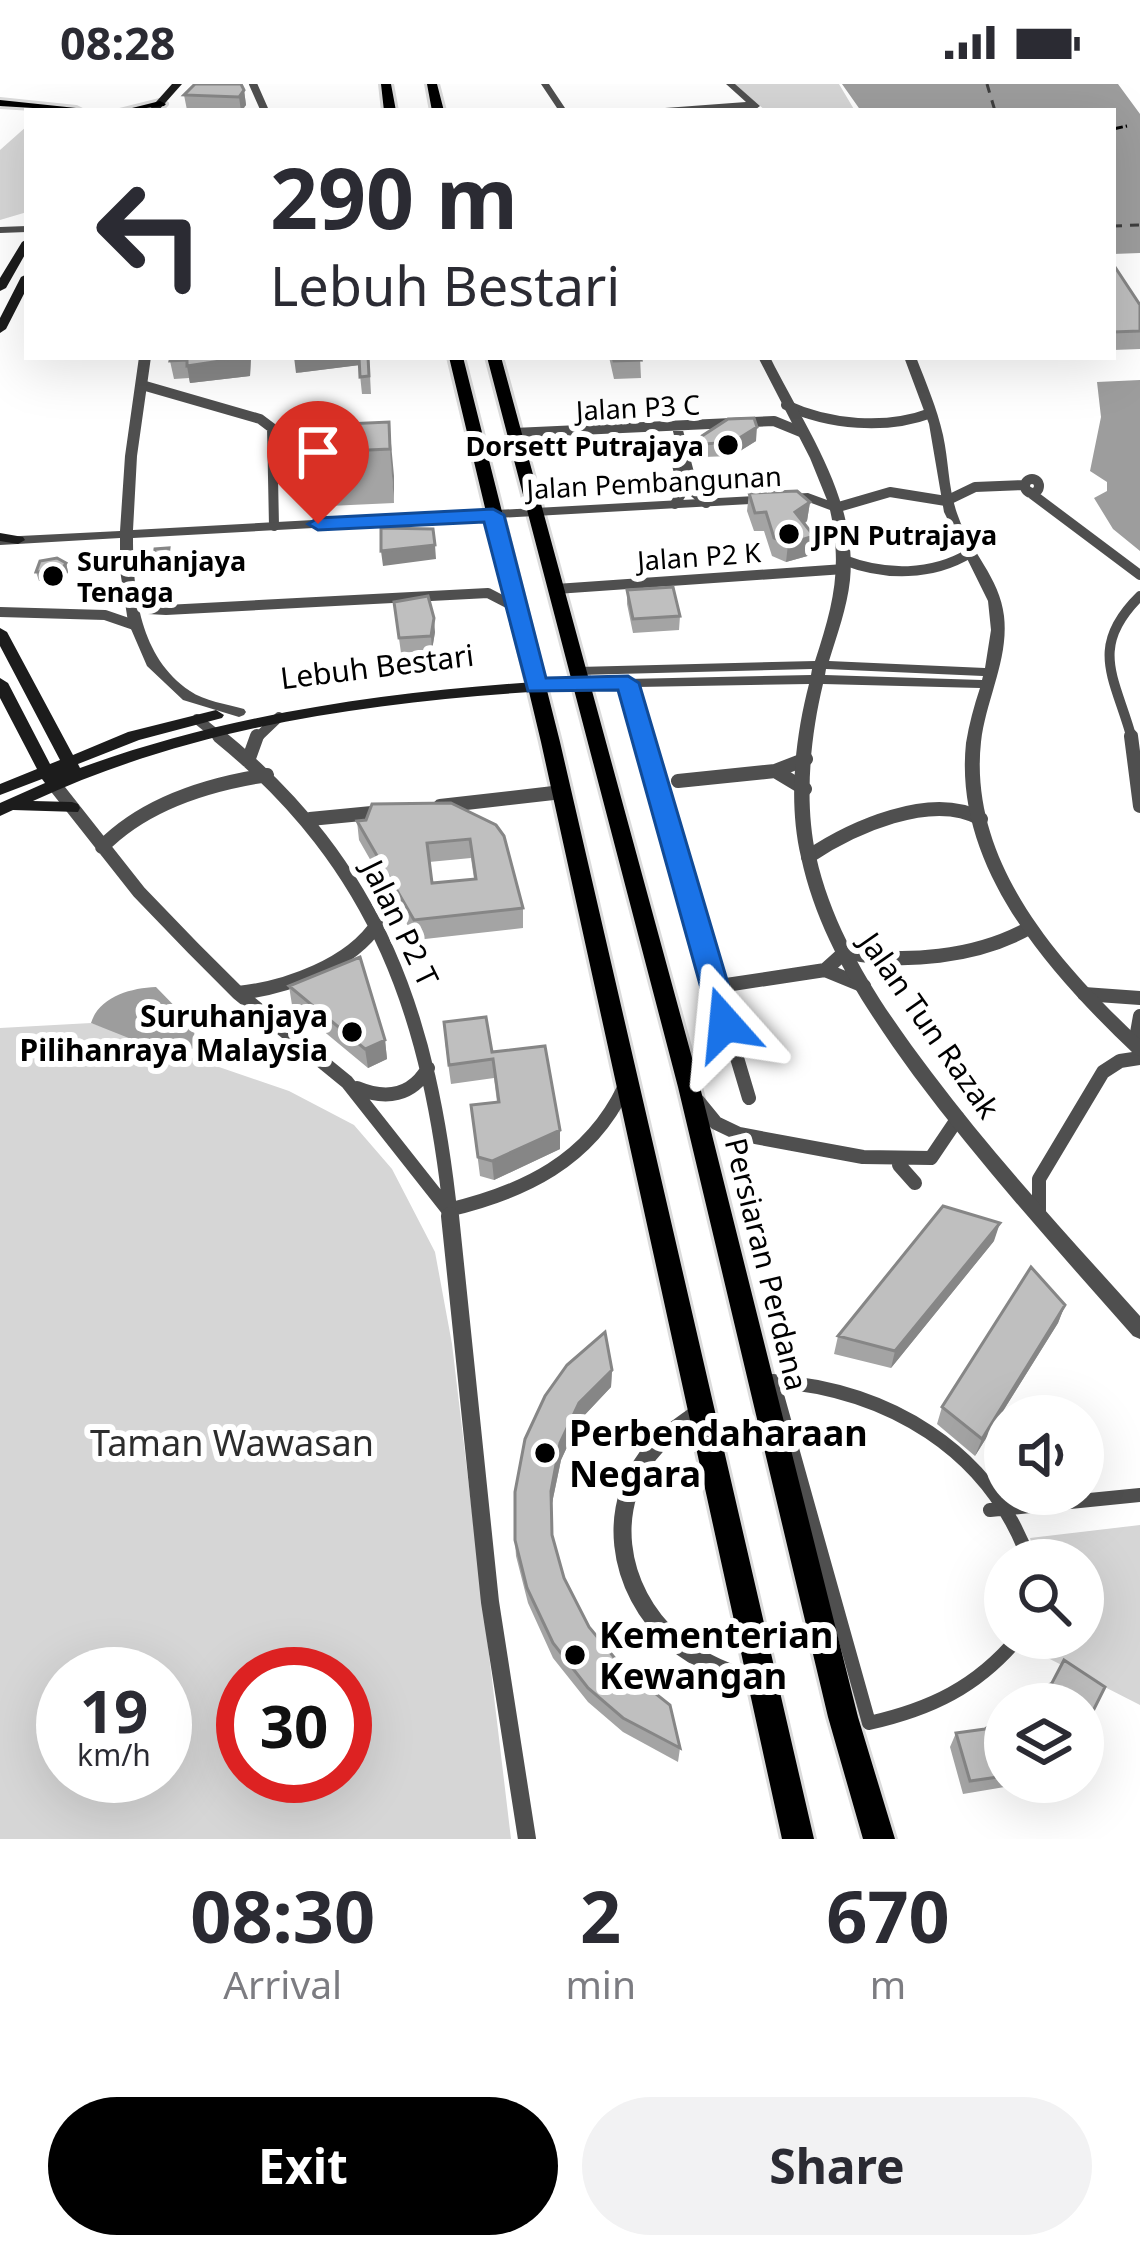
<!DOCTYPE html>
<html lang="en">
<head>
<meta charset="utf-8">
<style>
  :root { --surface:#fff; --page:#f2f2f3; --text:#2b2b33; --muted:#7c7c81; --accent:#000 }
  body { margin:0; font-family:"Noto Sans",sans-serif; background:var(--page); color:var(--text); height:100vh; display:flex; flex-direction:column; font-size:45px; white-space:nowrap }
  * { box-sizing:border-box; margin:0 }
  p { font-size:39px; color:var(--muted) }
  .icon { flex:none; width:66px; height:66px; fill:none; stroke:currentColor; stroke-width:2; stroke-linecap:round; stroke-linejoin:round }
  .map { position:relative; height:1755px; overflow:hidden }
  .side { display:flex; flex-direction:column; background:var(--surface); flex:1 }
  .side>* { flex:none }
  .guide { position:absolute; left:24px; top:24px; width:1092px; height:252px; border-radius:0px; box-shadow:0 12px 48px #0002; background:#fff; color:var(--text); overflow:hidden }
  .controls { position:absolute; left:984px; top:1311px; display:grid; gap:24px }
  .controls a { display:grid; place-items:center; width:120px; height:120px; border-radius:50%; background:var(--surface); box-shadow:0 12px 48px #0002; font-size:60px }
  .speed { position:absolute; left:36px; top:1563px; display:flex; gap:24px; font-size:60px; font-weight:700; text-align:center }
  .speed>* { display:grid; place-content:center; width:156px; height:156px; border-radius:50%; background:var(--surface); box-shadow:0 12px 48px #0002; line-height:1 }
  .speed small { font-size:30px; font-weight:400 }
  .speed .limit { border:18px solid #d22; background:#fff; color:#111 }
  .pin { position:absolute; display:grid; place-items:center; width:102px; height:102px; color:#fff; margin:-123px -51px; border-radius:50% 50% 50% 0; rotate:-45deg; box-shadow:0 0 12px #0007 }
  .pin .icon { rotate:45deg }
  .me { position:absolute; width:132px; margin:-66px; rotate:342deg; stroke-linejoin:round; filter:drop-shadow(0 0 9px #0008) }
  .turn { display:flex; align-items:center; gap:42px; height:252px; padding:0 48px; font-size:54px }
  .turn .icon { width:156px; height:156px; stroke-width:2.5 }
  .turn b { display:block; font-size:84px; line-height:102px }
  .eta { display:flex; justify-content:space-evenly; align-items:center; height:204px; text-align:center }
  .eta b { font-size:72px; font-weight:700; line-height:84px }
  .cta { display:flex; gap:24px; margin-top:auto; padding:24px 48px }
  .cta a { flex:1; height:138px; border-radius:72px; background:var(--accent); color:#fff; font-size:48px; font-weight:700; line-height:138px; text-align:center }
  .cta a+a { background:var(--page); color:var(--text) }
  .status { display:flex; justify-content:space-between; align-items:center; height:84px; padding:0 60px; background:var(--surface); direction:ltr }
  .status svg { height:33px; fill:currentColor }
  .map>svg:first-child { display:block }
  .green { fill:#d6d6d6; fill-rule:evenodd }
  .water { fill:#9d9d9d }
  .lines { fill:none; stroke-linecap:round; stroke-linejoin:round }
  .ferry { stroke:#3e3e3e; stroke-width:3; stroke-dasharray:9 8; stroke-linecap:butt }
  .primary-casing { stroke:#dbdbdb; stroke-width:6 }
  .pedestrian { stroke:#4f4f4f; stroke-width:14 }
  .minor-far3 { stroke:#4f4f4f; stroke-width:8 }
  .minor-far2 { stroke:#4f4f4f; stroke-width:10 }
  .minor-far1 { stroke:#4f4f4f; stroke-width:14 }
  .minor { stroke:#4f4f4f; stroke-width:18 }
  .tertiary { fill:#4f4f4f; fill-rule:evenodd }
  .secondary { fill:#1c1c1c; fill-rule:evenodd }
  .primary { fill:#000; fill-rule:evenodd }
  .rail { stroke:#000; stroke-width:3; stroke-dasharray:10 3 1.5 3; stroke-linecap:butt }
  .wall { fill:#a4a4a4; fill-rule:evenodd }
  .shaded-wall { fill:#868686 }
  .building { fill:#bfbfbf; stroke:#868686; stroke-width:3; fill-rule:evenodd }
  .route { fill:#1a73e8; stroke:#114b97; stroke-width:3 }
  .poi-dot { fill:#000; stroke:#fff; stroke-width:4.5 }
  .labels { text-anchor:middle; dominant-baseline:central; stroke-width:12; stroke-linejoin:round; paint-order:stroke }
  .far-street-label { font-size:27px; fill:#000; stroke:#fff }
  .far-poi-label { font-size:27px; font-weight:bold; fill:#000; stroke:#fff; text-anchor:start }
  .street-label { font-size:30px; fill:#000; stroke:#fff }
  .poi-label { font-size:30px; font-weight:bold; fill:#000; stroke:#fff; text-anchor:end }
  .near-poi-label { font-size:36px; font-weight:bold; fill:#000; stroke:#fff; text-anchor:start }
  .near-park-label { font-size:36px; fill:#2d2d2d; stroke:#fff }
</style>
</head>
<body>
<div class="status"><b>08:28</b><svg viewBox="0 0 49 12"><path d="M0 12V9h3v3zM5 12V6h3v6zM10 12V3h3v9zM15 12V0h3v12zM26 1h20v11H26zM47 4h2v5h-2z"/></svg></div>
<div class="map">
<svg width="1140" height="1755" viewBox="0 0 1140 1755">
  <rect width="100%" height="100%" fill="#fff"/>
  <!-- green -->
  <path class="green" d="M734,0h105l16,27h-89z
    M27,42v86l-27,8v-70z
    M91,939l198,68 65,34 38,44 43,83 17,92 59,495h-511v-811zM63,1590h102v102h-102zM243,1590h102v102h-102z
    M1140,1441v180l-98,-50 3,-17h38v-78h-47l-6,-22z"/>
  <!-- water -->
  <path class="water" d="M842,0h276l22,30v139l-27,1v-143h-252z
    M1140,296v171l-27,-22 -19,-31 13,-7v-9l-17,-11 11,-54 -4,-35z
    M156,903l38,39 1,22 -26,6 -78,-31c8,-26 39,-35 65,-36z"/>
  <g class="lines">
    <!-- ferry -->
    <path class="ferry" d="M987,0l8,27
      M1113,142l27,-1"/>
    <defs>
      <path id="primary" d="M381,0h10l5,27h-12z
        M427,0h10l7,27h-12z
        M0,16l76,8 6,3 -82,-5z
        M160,17l6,3 -2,2 -44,5z
        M449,273h14l97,385 254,1097h-32l-241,-1097z
        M487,273h14l199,730 158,630 37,122h-32l-35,-122 -150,-630z"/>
    </defs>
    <!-- primary casing -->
    <use href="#primary" class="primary-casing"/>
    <!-- pedestrian -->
    <path class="pedestrian" d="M990,1426l150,-15
      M1018,1554c-41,49 -87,71 -149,85l-96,-342c115,9 216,68 256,179"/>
    <!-- minor-far3 -->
    <path class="minor-far3" d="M253,0l12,27"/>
    <!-- minor-far2 -->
    <path class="minor-far2" d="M142,301l118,34 12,9 2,98
      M786,321c43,20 100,25 145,8
      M677,343l17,65 12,11
      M514,349l260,-12 27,11
      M673,363l10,44 -8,13
      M1025 402a7 7 0 1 1 14 0a7 7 0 1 1-14 0Z
      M1028,407l112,84
      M835,424l55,-16 56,9 29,-14 47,-2
      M844,476c41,16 88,16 126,-7
      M556,505l288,-20
      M127,512l21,13 18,1 322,-17 29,15
      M0,528l105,3 32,11
      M628,599l14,56
      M197,635l25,20
      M256,655l23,-22
      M1132,655c-16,-60 -45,-91 8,-143"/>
    <!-- minor-far1 -->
    <path class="minor-far1" d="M219,652c161,131 211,282 232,483
      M641,652l108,362
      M1131,652l9,70
      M248,677l9,-25
      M678,697l97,-10
      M53,699l86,109 54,56 45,45 109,89 101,128
      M805,705l-30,-18 31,-12
      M440,722l122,-14
      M310,735l72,-7
      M102,763c42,-43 106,-63 165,-72
      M808,773c43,-29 124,-66 173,-38
      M864,902l-39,-16 20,-18c58,13 132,5 184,-24
      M713,903l112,-17
      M238,909c48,-5 113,-28 140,-70
      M1084,910l56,4
      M1135,960l5,-28
      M357,1004c29,12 55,8 71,-20
      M698,1017l18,22 23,11 124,23 68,1 27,-40
      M899,1081l16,18
      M448,1126c76,-18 141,-49 176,-122
      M1039,1128v-33l64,-107 17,-11 20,-3"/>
    <!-- minor -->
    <path class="minor" d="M450,1132l40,386 37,237
      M702,1326c-14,11 -31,21 -44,34 -56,58 -42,146 16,197 26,22 58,33 90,45"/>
    <!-- tertiary -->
    <path class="tertiary" d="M541,0h8l18,27h-8z
      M726,0h9l25,22 -4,3 -95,2 4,-3 81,-6z
      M27,142v6l-27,1v-6z
      M139,273h12l-14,99 -4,74 675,-37 19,7 -17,-42 -52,-101h12c34,69 88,142 80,223 -3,28 -13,55 -21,81l156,7 6,-38 -3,-29 -44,-89 -15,-88 -25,-67h12c10,26 21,51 27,78 6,27 5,55 15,81 12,35 42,62 46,100 5,43 -18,83 -23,126 -13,120 78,221 159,297v17l-6,-2c-84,-80 -181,-186 -168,-311 3,-19 8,-37 14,-55l-157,-4c-13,54 -19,118 -7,172 18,81 67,152 116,217 64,85 137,164 208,243v23l-7,-3c-75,-85 -151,-169 -219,-260 -48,-66 -96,-138 -113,-219 -13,-55 -6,-119 8,-173l-228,4 -7,-4 7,-4 230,-5 1,-6 -234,6 -7,-4 7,-4 237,-6c18,-55 28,-93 15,-151l-24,-9 -673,37c0,56 7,119 57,153 14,10 37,13 54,18l2,3 -2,3 -5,2 -56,-17 -36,-34 -19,-44 -8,-52v-32l-120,7v-8l120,-6 5,-75zM826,585l157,7 -1,4 -157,-5z"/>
    <!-- secondary -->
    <path class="secondary" d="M172,0h10l-24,27h-10z
      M27,155v12l-21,37 -6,3v-13l22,-36z
      M27,190v14l-21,41 -6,4v-15l21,-41z
      M0,449l23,4 2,3 -7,4 -18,-3z
      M0,544l7,4 66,123 55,-23 88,-22 8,5 -2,3 -83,22 -61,24 2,4c162,-59 329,-79 501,-89l8,5 -8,5c-188,10 -375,32 -548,112l39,1 6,2 2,4 -2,4 -65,-2 -13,6v-13l45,-20 -3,-4 -42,16v-11l37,-15 -37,-71v-20l8,5 42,81 10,-4 -60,-114z"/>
    <!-- primary -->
    <use href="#primary" class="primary"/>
    <!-- rail -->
    <path class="rail" d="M1113,45l14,-3"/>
  </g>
  <!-- wall -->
  <path class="wall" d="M244,6l2,15 -4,6 -55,-1 -3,-15z
    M1113,180l27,41v44l-27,1z
    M251,273l-1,19 -60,7 -1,-5 -15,1 -4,-18z
    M369,273l2,37h-9l-3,-29 -63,8z
    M609,273h31l1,21 -27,1z
    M389,338l5,81 -87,4 -7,-54z
    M702,352l54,5 -24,15 -29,1 -2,-7z
    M749,409l61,9 -3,19 -3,3 10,12 -3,19 -25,7 -14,-6 -8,-25h-10l-7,-20z
    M169,464l2,10 -2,15 -14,1 -2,-9z
    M66,479l2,9 -5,9h-24l-3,-9z
    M627,506l53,26 -1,14 -46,3 -6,-29z
    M394,518l41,30 -3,18 -31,3z
    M451,719l72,105v20l-107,12 -57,-100 -2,-19zM471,774l3,21 -42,4 -3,-21z
    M289,902l96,54 2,19 -19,9 -76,-63z
    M445,957l47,11 68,78v19l-66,31 -14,-4 -9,-71 26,-3 -3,-24 -43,6z
    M994,1157l-103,127 -57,-14 4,-18z
    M1065,1221l-7,18 -83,133 -38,-32 5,-17z
    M612,1286l-1,17 -32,34 -18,39 -10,48 1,27 12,43 25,49 91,121 -2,14 -55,-30 -35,-30 -35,-44 -25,-55 -12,-47 -1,-16 30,-144z
    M1005,1631v67h30l-72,12 -13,-47 6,-14 29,-4z"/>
  <!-- shaded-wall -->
  <path class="shaded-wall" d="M244,6l2,15 -5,6 -2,-14z
    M251,273l-1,19 -60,7 -3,-17z
    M294,273h66v8l-64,8z
    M389,338l5,54v27l-4,-54z
    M757,343l-1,14 -24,15 1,-14z
    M810,418l-3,19 -14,10 2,-19z
    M814,452l-3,19 -25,7 2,-18z
    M435,461l1,14 -53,7 -2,-15z
    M66,479l2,9 -5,9 -2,-10z
    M434,534l1,14 -3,18 -1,-14z
    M385,956l2,19 -19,9 -3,-19z
    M560,1046v19l-66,31 -2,-19z
    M1000,1139l-6,18 -103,127 4,-17z
    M1065,1221l-7,18 -83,133 7,-17z
    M612,1286l-1,17 -32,34 -18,39 -10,48v-17l9,-48 19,-40z"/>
  <!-- building -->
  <path class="building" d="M195,0h46l3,6 -5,7 -55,-2z
    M1113,180l27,41v26l-27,1z
    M171,273h76l-60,9v-6l-17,1z
    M359,273h9l1,19 -9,1z
    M613,273h27l1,3 -27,1z
    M754,334l3,9 -24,15 -29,2 -2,-8 26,-17z
    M389,338l1,27 -90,4 1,-27z
    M797,407l13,11 -15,10 19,24 -26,8 -14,-6 -8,-26 -11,1 -6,-20z
    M381,444l52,1 2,16 -54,6z
    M169,464l-2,16 -14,1 2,-16z
    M57,474l9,5 -5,8 -25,1 4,-11z
    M673,503l7,29 -47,3 -6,-29z
    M428,512l6,22 -3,18 -32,2 -5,-36z
    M451,719l45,22 8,11 19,72 -109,12 -57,-99 9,-1 6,-16zM470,755l6,40 -44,4 -5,-40z
    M360,873l25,83 -20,9 -76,-63z
    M486,933l6,35 53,-6 15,84 -68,31 -14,-4 -7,-52 28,-3 -6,-43 -44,6 -5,-43z
    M943,1122l57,17 -105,128 -57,-15z
    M1031,1183l34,38 -83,134 -40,-32z
    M605,1248l7,38 -33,33 -19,40 -9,48 1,44 12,43 25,49 33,40 48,38 10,43 -57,-30 -35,-30 -35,-45 -26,-55 -12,-48v-48l10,-53 20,-43 22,-31z
    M1064,1576l41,27 -22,44v-27h-62l31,-21z
    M1005,1631v61l-35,5 -14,-48 29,-4z"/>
  <!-- route -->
  <path class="route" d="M493,425l11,6 42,163 82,-2 11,7 101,341 -5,7 -10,4 -14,-11 -93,-334 -90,1 -44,-169 -166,8 -10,-6 10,-6z"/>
  <!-- markers -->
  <g class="poi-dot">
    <circle cx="728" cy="361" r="12"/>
    <circle cx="789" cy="450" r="12"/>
    <circle cx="53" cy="492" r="12"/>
    <circle cx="352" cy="948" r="12"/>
    <circle cx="545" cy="1369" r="12"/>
    <circle cx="575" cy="1571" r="12"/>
  </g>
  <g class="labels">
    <!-- far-street labels -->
    <g class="far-street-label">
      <text transform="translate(638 323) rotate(-3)">Jalan P3 C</text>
      <text transform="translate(654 398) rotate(-3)">Jalan Pembangunan</text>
      <text transform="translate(699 472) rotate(-4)">Jalan P2 K</text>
    </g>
    <!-- far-poi labels -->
    <g class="far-poi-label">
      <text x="704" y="361" text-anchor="end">Dorsett Putrajaya</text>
      <text x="813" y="450">JPN Putrajaya</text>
      <text x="77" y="476">Suruhanjaya<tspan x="77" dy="31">Tenaga</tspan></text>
    </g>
    <!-- street labels -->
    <g class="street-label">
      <text transform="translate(377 582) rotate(-7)">Lebuh Bestari</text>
      <text transform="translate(401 839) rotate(64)">Jalan P2 T</text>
      <text transform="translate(930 941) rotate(55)">Jalan Tun Razak</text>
      <text transform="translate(767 1180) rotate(76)">Persiaran Perdana</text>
    </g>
    <!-- poi labels -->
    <g class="poi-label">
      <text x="328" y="931">Suruhanjaya<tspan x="328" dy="34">Pilihanraya Malaysia</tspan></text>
    </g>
    <!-- near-poi labels -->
    <g class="near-poi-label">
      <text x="569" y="1348">Perbendaharaan<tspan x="569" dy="41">Negara</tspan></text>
      <text x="599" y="1550">Kementerian<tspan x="599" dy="41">Kewangan</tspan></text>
    </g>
    <!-- near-park labels -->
    <g class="near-park-label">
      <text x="232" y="1358">Taman Wawasan</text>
    </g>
  </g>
</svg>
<div class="controls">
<a><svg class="icon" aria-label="sound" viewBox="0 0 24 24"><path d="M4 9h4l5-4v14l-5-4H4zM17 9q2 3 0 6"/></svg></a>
<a><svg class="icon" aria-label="search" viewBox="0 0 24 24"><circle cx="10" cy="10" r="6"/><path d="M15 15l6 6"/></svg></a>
<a><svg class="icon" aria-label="layers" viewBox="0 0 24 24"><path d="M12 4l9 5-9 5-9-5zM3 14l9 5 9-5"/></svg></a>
</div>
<div class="speed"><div>19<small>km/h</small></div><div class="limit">30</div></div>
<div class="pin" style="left:318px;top:440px;background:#d93025"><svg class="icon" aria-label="arrive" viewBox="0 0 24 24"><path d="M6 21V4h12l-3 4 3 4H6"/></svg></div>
<svg class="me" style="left:725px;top:940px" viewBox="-20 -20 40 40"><path d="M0-17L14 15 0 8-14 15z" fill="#1a73e8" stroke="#fff" stroke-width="4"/></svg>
<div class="guide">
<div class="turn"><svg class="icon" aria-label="left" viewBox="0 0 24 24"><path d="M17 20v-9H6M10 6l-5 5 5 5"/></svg><div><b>290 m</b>Lebuh Bestari</div></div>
</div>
</div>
<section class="side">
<div class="eta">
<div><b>08:30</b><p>Arrival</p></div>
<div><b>2</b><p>min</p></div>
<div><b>670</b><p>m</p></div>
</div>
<div class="cta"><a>Exit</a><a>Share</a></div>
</section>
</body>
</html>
